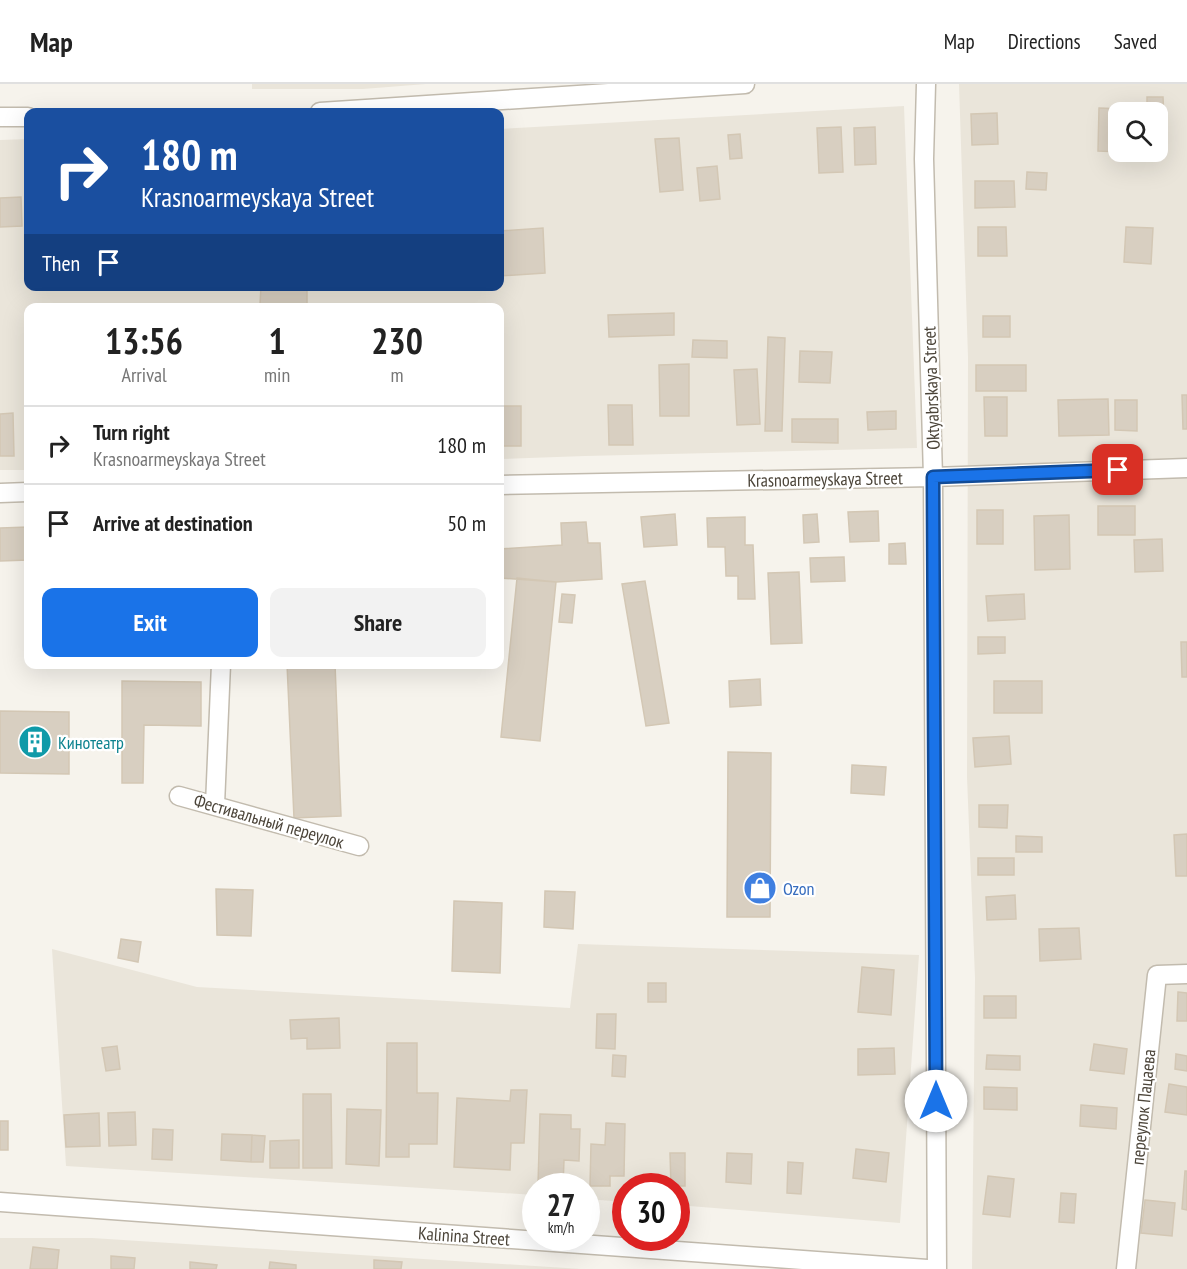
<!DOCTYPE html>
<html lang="en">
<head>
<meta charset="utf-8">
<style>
  :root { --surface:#fff; --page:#f2f2f2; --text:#222; --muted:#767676; --line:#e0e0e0; --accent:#1a73e8 }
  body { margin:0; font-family:"PT Sans Narrow",sans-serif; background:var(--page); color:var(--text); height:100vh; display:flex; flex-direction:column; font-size:22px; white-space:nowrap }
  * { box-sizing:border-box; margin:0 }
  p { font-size:20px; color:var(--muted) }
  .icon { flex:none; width:33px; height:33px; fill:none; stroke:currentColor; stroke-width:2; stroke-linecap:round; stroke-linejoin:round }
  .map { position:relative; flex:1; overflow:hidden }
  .drawer { position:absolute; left:24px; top:219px; width:480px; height:366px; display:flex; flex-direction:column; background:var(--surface); border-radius:12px; box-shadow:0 6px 24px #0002 }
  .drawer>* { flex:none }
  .guide { position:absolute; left:24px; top:24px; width:480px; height:183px; border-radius:12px; box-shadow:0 6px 24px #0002; background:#1a4fa0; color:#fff; overflow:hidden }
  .controls { position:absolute; left:1108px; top:18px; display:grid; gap:12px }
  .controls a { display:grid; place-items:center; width:60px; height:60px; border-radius:12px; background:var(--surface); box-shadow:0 6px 24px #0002; font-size:30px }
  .speed { position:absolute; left:522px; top:1089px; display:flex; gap:12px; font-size:30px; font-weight:700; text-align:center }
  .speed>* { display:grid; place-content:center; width:78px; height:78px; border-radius:50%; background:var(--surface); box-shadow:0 6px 24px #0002; line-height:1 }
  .speed small { font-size:15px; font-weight:400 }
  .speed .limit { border:9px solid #d22; background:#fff; color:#111 }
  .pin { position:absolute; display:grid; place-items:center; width:51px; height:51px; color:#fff; margin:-26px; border-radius:12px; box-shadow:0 3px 9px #0006 }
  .me { position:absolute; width:66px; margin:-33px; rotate:0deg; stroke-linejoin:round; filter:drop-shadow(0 0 4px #0008) }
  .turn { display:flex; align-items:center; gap:21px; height:126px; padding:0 18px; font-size:27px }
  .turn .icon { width:78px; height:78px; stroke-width:2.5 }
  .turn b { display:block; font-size:42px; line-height:51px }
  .then { display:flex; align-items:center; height:57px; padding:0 18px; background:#0003; gap:12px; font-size:22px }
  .eta { display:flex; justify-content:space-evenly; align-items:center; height:102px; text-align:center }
  .eta b { font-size:36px; font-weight:700; line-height:42px }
  .button { display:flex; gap:12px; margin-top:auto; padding:12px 18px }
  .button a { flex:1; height:69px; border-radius:12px; background:var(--accent); color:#fff; font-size:24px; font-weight:700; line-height:69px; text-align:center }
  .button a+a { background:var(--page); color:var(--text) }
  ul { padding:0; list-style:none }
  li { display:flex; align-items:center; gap:18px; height:78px; padding:0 18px; border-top:2px solid var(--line) }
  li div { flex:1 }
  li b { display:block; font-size:22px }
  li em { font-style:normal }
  header { display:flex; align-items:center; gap:36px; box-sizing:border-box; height:84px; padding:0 30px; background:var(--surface); border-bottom:2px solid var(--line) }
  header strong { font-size:28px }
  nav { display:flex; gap:33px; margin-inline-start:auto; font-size:21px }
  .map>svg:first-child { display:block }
  .residential { fill:#eae5da; fill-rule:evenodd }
  .building { fill:#d8cfc1; stroke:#d3c7b4; stroke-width:1.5 }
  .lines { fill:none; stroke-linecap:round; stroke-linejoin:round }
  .minor-casing { stroke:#c2bbae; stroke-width:21 }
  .minor { stroke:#fff; stroke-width:18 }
  .route-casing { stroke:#114b97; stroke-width:15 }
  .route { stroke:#1a73e8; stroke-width:10 }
  .labels { text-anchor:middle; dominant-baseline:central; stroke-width:4.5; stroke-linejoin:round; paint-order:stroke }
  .street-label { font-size:18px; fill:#4b4439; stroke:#fff }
  .culture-label { font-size:18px; fill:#0d838f; stroke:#fff; text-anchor:start }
  .shop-label { font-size:18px; fill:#366cbe; stroke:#fff; text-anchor:start }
</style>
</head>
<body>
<header>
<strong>Map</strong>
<nav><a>Map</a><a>Directions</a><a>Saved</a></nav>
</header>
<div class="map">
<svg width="1187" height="1185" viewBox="0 0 1187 1185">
  <rect width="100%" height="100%" fill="#f6f3ec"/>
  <!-- residential -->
  <path class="residential" d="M252,0h174l-63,5h-111z
    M959,0h228v1185h-215l3,-291 -8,-201 1,-420zM1119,28h39v40h-39z
    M904,22l13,342 -332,8 -85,3v-151h-472v162h-28v-330l28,-1v147h472v-157z
    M578,860l341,11 -19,268 -223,-18 -1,-19h-50l-1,16 -38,-3 -1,-13h-50l-1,9 -469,-29 -14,-217 145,38 373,21z
    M0,1154h92l489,31h-581z"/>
  <!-- building -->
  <path class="building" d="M1147,13h16l1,22h-6v-7h-11z
    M1099,24l25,1v3h-5v40h4l-25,-1z
    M997,29l1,31 -26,1 -1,-31z
    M841,43l2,45 -24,1 -2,-45z
    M875,43l1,37 -21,1 -1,-37z
    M740,50l2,24 -12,1 -2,-24z
    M679,54l4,52 -23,2 -5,-53z
    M717,82l3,33 -20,2 -3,-33z
    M1027,88l20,1 -1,17 -20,-1z
    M975,97h39l1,26 -40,1z
    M21,113l1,29 -22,1v-29z
    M978,143h28l1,29h-29z
    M1126,143l27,1 -2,36 -27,-2z
    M543,144l2,45 -45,3v-45z
    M261,202h46v20l-47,-1z
    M674,229v22l-65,2 -1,-22z
    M983,232h27v21h-27z
    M768,253l17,1 -3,93h-17z
    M693,256l34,1v17l-35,-1z
    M800,267l32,1 -2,31 -31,-1z
    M689,280v52h-29l-1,-51z
    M976,281h50v26h-50z
    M757,285l3,55 -23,1 -3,-55z
    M1182,311h5v34h-4z
    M984,313h23v39h-22z
    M1108,315l1,36 -50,1 -1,-36z
    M1115,316h22v31l-22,-1z
    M608,321h24l1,40h-24z
    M500,322h21v40h-21z
    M896,327v18l-28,1 -1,-18z
    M13,329l1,43h-14v-42z
    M792,335h46v24l-46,-1z
    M1098,422h37v29h-37z
    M977,426h26v34h-26z
    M878,427l1,30 -29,1 -2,-30z
    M675,430l2,31 -33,2 -3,-30z
    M817,430l2,28 -15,1 -1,-28z
    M1069,431l1,54 -35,1 -1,-54z
    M745,433v28h8l2,54h-17v-23h-12l-1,-29h-17l-1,-29z
    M586,438l2,21h12l2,36 -46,3 -56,-4v-29l62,-4 -1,-22z
    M28,443v33l-28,1v-33z
    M1162,455l1,32 -28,1 -1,-32z
    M905,459l1,21h-17v-20z
    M844,473l1,24 -34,1 -1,-24z
    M799,488l3,71 -31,1 -3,-71z
    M517,494l39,4 -16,159 -39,-4z
    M645,497l24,142 -23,3 -24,-142z
    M562,510l13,1 -3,28 -13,-1z
    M1024,510l1,25 -37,2 -2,-25z
    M978,553h27v16l-27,1z
    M1181,558h6v35h-5z
    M287,580h48l6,152 -47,2z
    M760,595l1,26 -31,2 -1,-26z
    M122,597l79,1v44l-57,-1 -1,58h-21z
    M994,597h48v32h-48z
    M0,627l69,1v62l-69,-1z
    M1009,652l2,28 -36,3 -2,-29z
    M728,668l43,1 -1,164h-43z
    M852,681l34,2 -2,28 -33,-2z
    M979,721h29l-1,23 -28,-1z
    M1187,750v42h-11l-2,-41z
    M1016,752l26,1v15h-26z
    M978,774h36v17h-36z
    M216,805l37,1 -2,46 -34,-1z
    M545,807l30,1 -2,37 -29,-2z
    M1015,811l1,24 -29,1 -1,-23z
    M454,817l48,2 -2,70 -48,-2z
    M1079,844l2,31 -41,2 -1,-32z
    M121,855l20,3 -3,20 -20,-4z
    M862,883l32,3 -3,45 -33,-3z
    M648,899h18v19h-18z
    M1178,908l9,1v28h-10z
    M984,912h32v22h-32z
    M597,930h19l-1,35 -19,-1z
    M339,934l1,30 -33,1v-11l-16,1 -1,-19z
    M387,959h30v50h21l-1,51h-28v13h-23z
    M1094,960l33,5 -3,25 -34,-4z
    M117,962l3,23 -14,2 -4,-23z
    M894,964l1,26 -37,1v-26z
    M1176,970l11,2v15l-12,-2z
    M613,971l13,1 -1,21 -13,-1z
    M987,971l33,1v14l-34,-1z
    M1169,1000l18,3v28l-22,-3z
    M984,1003l33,1v22l-33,-1z
    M511,1006h16l-3,53h-13l-1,27 -56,-3 3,-69 53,3z
    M303,1010h28l1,74h-29z
    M1081,1021l36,3 -1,21 -36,-3z
    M347,1025l34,1 -2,56 -33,-2z
    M135,1028l1,33 -27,1 -1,-33z
    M99,1029l1,33 -34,1 -2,-32z
    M540,1030l31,1v14h9l-1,32 -15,-1 -1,26 -25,-1z
    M0,1037h8v29h-8z
    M606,1039l19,1 -1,52h-14v10h-20l1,-42 14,1z
    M153,1045l20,1 -1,30 -20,-1z
    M222,1050l30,1 -1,27 -30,-2z
    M252,1051l13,1 -2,26h-12z
    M299,1056v28h-29v-27z
    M856,1065l33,4 -3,29 -33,-4z
    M670,1069h15v33h-14z
    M727,1069l25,1 -1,30 -25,-2z
    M788,1078l15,1 -2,31 -14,-1z
    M1185,1087h2v39l-5,-1z
    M988,1092l26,3 -4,38 -27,-3z
    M1061,1109l15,1 -2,29 -15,-1z
    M1145,1116l30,3 -3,33 -31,-3z
    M33,1163l26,3 -2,19h-27z
    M111,1172l24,2 -1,11h-23z
    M374,1176l28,2 -1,7h-27z
    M190,1178l27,3 -1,4h-26z
    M270,1178l26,3v4h-27z"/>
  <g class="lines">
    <defs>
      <path id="minor" d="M926,0l-2,75 9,318 4,792
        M320,28l425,-28
        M0,33h28
        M500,401l433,-8 254,-9
        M0,409l28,-1
        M179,712l180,50
        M215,721l6,-141
        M0,1118l927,67
        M1126,1185l31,-294 30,-1"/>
    </defs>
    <!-- minor casing -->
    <use href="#minor" class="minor-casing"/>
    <!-- minor -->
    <use href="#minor" class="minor"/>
  </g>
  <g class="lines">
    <defs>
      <path id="route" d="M936,1017l-3,-624 185,-7"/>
    </defs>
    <!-- route casing -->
    <use href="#route" class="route-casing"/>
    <!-- route -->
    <use href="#route" class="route"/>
  </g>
  <!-- icons -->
  <defs>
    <symbol id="building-disc" viewBox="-11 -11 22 22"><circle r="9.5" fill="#0f9aa8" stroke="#fff"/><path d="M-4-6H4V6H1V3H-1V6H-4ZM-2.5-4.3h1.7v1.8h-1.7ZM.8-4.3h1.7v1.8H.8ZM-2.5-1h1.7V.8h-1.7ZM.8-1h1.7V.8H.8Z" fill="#fff"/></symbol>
    <symbol id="shop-disc" viewBox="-11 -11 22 22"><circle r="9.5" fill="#3f7fe0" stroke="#fff"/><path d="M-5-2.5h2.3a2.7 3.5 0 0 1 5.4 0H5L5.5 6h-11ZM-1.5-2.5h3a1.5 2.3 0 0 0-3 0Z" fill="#fff"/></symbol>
  </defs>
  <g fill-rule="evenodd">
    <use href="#building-disc" x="16" y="639" width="38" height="38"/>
    <use href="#shop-disc" x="741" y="785" width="38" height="38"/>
  </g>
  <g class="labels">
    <!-- street labels -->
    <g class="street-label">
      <text transform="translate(931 304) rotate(-92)">Oktyabrskaya Street</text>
      <text transform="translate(825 395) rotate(-1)">Krasnoarmeyskaya Street</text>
      <text transform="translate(269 737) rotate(16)">Фестивальный переулок</text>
      <text transform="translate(1143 1023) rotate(-84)">переулок Пацаева</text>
      <text transform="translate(464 1152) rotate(4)">Kalinina Street</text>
    </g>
    <!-- culture labels -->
    <g class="culture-label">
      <text x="58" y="658">Кинотеатр</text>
    </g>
    <!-- shop labels -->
    <g class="shop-label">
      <text x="783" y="804">Ozon</text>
    </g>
  </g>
</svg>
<div class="controls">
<a><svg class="icon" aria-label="search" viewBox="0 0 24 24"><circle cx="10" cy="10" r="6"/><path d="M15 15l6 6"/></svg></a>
</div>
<div class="speed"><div>27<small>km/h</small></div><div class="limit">30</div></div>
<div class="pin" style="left:1118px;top:386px;background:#d93025"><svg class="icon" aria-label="arrive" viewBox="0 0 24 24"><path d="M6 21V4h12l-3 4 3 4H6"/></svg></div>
<svg class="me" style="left:936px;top:1017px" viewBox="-20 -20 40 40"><circle r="19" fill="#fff"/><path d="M0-13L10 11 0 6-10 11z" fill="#1a73e8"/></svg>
<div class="guide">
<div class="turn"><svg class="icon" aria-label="right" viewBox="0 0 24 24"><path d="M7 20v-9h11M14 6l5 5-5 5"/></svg><div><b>180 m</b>Krasnoarmeyskaya Street</div></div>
<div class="then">Then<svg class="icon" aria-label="arrive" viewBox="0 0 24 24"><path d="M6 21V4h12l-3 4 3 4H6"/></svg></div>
</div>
<section class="drawer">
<div class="eta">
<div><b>13:56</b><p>Arrival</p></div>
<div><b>1</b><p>min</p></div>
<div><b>230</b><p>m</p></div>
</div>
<ul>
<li><svg class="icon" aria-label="right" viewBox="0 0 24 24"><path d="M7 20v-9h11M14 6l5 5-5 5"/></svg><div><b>Turn right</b><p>Krasnoarmeyskaya Street</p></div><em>180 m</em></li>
<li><svg class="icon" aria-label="arrive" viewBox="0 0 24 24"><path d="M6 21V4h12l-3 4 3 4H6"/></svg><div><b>Arrive at destination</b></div><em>50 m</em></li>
</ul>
<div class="button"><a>Exit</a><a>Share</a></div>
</section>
</div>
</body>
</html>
